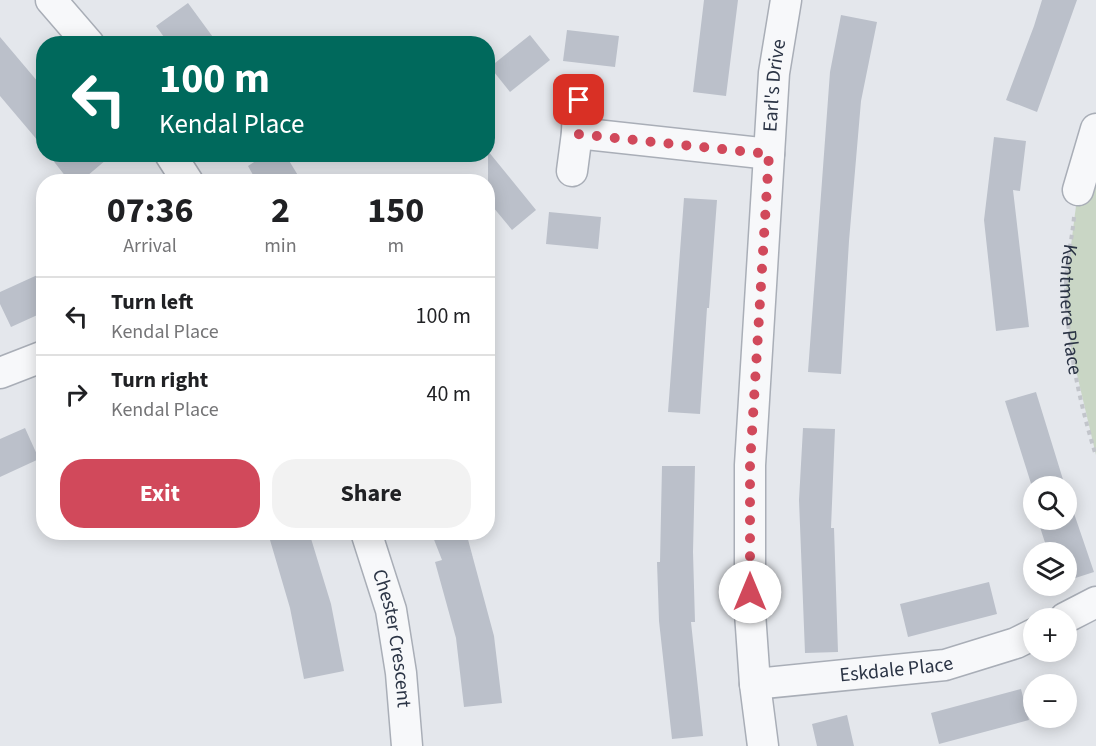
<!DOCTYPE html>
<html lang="en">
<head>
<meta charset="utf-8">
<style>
  :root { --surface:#fff; --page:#f2f2f2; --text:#202124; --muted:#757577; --line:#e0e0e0; --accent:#d1495b }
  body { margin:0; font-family:"Source Sans 3",sans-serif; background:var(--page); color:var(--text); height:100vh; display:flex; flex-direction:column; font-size:22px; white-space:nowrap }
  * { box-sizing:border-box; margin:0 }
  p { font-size:20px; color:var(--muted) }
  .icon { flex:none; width:33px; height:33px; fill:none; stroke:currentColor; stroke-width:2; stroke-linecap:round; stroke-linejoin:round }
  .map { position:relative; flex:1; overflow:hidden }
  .side { position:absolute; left:36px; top:174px; width:459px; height:366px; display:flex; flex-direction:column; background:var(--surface); border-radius:24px; box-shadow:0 3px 15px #0003 }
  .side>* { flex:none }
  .banner { position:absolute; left:36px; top:36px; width:459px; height:126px; border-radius:24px; box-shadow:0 3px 15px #0003; background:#00695c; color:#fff; overflow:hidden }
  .tools { position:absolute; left:1023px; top:476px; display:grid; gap:12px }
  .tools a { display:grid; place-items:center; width:54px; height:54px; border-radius:50%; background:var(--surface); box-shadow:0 3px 15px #0003; font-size:30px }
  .pin { position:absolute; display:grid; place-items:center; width:51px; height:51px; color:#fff; margin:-26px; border-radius:12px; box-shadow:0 3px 9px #0006 }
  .me { position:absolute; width:66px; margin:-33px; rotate:0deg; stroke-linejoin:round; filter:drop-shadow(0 0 4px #0008) }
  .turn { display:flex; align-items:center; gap:21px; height:126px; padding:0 24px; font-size:27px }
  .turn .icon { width:78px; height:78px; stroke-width:2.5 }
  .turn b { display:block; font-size:42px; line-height:51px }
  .eta { display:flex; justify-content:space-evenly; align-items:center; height:102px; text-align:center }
  .eta b { font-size:36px; font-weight:700; line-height:42px }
  .button { display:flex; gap:12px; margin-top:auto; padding:12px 24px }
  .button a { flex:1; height:69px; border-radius:24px; background:var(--accent); color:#fff; font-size:24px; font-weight:700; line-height:69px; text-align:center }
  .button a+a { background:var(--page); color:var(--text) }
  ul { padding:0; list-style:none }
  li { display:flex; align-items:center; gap:18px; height:78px; padding:0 24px; border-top:2px solid var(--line) }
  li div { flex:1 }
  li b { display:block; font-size:22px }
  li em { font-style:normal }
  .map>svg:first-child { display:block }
  .green { fill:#c9d6c5 }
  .building { fill:#bbc0ca }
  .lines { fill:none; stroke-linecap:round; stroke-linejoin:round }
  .minor-casing { stroke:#a9aeb7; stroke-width:33 }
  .path { stroke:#c2c5cb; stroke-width:4; stroke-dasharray:4.5 4.5; stroke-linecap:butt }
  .minor { stroke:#f7f8fa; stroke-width:30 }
  .route { stroke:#d1495b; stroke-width:10; stroke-dasharray:0 18 }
  .labels { text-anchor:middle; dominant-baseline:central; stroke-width:4.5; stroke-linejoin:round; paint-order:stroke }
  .street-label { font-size:20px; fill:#2b3445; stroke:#f4f6f9 }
</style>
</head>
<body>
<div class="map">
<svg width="1096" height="746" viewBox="0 0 1096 746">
  <rect width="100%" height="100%" fill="#e4e7ec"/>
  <!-- green -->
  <path class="green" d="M1096,129v326l-25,-106 -5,-64 12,-95z"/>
  <!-- building -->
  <path class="building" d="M704,0h34l-12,96 -33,-4z
    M1042,0h35l-40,112 -31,-12 28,-74z
    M188,3l30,41h-49l-13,-18z
    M841,15l36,7 -16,79 -12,140 -8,133 -33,-2 22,-300z
    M567,30l52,6 -4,31 -52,-6z
    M530,35l20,25 -40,32 -20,-25z
    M0,37l44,52v59l-44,-52z
    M994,137l32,4 -6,50 -7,-1 16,137 -33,4 -12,-111z
    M488,151l48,59 -24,20 -24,-29z
    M48,154h65l-33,28h-10z
    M266,154h19l17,28h-45l-9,-16z
    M684,198l33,2 -8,108h-2l-7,106 -32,-2z
    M549,212l52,5 -3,32 -52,-5z
    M44,272v40l-33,15 -11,-23v-12z
    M1036,392l29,94h-31v7l-29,-92z
    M25,428l14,31 -39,18v-38z
    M803,428l32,1 -4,99h3l4,124 -33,1 -6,-153z
    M662,466h33l-2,86 2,70h-4l12,114 -31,3 -13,-118 -2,-59h3z
    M1066,490l28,82 -28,9v-29h-18l-9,-28 4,-1 -1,-4h24z
    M295,532h14l22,72 13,67 -40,8 -14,-71 -20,-68z
    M431,532h35l28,104 8,67 -38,4 -8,-69 -21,-76 7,-2z
    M989,582l8,32 -89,23 -8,-33z
    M1021,689l8,31 -90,24 -8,-31z
    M847,715l7,31h-37l-5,-22z"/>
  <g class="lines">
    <defs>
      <g id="minor">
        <path d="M51,0l38,44"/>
        <path d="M577,133l192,21"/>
        <path d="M170,154l18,28"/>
        <path d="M572,171l5,-38 1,-33"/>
        <path d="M1078,190l18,-61"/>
        <path d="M0,373l44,-17"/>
        <path id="s2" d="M366,532l25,78 10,63 6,73"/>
        <path d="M1065,618l31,-16"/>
        <path id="s3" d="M755,684l190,-19 71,-22 18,-9"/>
        <path id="s4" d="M763,746l-8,-62 -5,-71v-148l24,-392 12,-73"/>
      </g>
    </defs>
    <!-- minor casing -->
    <use href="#minor" class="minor-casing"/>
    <!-- path -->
    <path class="path" id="s1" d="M1074,217c-2,23 -8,47 -8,70 1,57 13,114 30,169"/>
    <!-- minor -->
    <use href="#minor" class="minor"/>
  </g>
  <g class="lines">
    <!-- route -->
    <path class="route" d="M579,100l-2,34 192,20 -19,311v127"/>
  </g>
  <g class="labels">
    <!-- street labels -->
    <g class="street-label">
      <text stroke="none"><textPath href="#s4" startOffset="662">Earl's Drive</textPath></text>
      <text stroke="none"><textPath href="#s1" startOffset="93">Kentmere Place</textPath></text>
      <text stroke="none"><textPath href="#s2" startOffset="110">Chester Crescent</textPath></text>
      <text stroke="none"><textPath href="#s3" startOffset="142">Eskdale Place</textPath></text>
    </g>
  </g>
</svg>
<div class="tools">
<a><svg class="icon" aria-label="search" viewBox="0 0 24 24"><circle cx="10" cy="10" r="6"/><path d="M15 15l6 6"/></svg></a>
<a><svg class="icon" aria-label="layers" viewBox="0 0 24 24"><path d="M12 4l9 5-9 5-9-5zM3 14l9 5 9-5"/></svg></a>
<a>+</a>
<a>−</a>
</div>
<div class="pin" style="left:579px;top:100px;background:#d93025"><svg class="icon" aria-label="arrive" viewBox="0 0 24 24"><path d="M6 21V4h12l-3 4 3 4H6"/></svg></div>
<svg class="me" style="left:750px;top:592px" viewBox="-20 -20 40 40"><circle r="19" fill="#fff"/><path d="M0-13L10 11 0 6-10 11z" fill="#d1495b"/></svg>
<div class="banner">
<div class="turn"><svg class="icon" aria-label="left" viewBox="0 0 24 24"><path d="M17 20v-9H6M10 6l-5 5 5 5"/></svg><div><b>100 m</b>Kendal Place</div></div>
</div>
<section class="side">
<div class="eta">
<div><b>07:36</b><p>Arrival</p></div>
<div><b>2</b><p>min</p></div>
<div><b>150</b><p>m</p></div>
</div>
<ul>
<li><svg class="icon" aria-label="left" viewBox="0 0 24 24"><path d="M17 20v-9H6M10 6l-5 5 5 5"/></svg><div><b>Turn left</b><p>Kendal Place</p></div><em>100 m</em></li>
<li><svg class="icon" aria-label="right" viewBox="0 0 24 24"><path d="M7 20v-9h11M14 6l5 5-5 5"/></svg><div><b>Turn right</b><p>Kendal Place</p></div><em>40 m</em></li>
</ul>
<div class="button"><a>Exit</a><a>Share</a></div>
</section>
</div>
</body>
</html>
